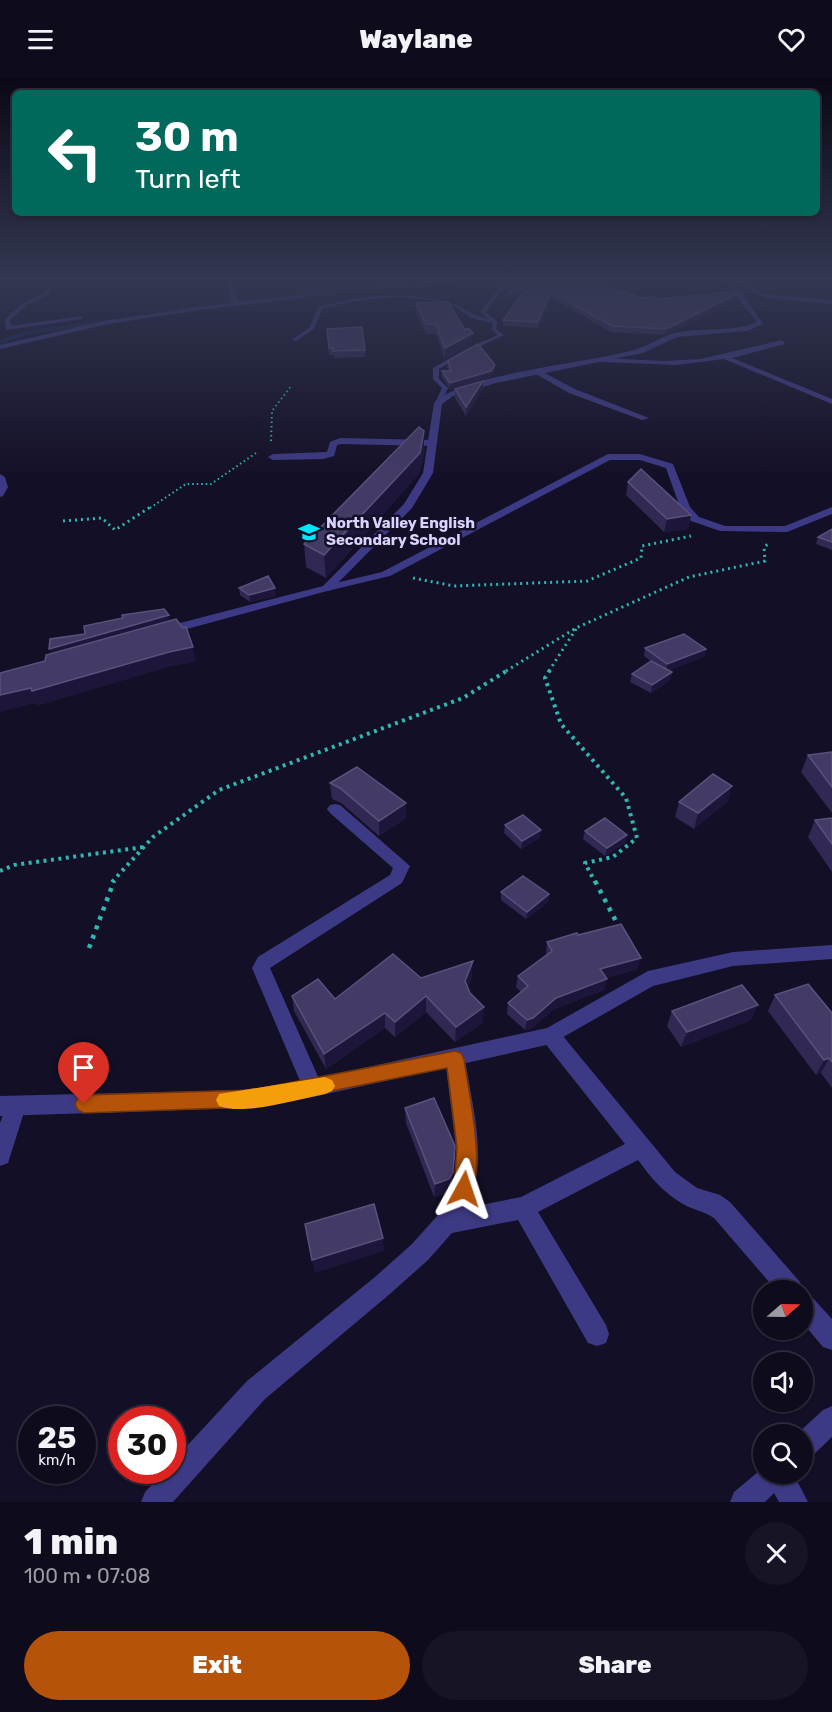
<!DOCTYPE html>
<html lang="en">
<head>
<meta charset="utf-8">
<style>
  :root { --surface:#0e0b1c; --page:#171425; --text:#f1f3f6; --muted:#9b9ba3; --line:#2e2b3b; --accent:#b45309 }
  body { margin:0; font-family:Rubik,sans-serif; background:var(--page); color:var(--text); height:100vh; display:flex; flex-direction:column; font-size:22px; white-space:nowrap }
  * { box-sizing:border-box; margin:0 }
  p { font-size:20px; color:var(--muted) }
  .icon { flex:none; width:33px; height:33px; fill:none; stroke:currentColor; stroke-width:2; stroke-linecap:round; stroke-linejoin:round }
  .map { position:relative; height:1424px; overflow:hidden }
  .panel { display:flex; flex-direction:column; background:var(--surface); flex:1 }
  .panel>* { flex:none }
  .hud { position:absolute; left:12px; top:12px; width:808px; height:126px; border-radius:9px; box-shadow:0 2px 4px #0004,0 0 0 2px var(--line); background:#00695c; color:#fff; overflow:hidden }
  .needle { width:39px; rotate:70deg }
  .tools { position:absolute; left:753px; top:1202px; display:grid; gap:12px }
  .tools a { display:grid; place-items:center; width:60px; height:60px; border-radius:50%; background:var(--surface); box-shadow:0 2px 4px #0004,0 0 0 2px var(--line); font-size:30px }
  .speed { position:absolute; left:18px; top:1328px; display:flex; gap:12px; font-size:30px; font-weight:700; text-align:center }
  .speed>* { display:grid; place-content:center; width:78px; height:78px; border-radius:50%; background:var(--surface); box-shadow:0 2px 4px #0004,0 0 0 2px var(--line); line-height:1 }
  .speed small { font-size:15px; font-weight:400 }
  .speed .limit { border:9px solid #d22; background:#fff; color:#111 }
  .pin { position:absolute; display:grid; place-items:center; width:51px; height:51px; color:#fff; margin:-62px -26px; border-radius:50% 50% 50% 0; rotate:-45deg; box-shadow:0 0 6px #0007 }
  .pin .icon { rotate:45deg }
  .me { position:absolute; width:66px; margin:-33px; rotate:5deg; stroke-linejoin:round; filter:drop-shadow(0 0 4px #0008) }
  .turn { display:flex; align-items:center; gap:21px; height:126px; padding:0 24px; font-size:27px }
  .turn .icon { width:78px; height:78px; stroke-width:2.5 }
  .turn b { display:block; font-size:42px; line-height:51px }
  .round { display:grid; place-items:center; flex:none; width:63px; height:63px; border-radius:32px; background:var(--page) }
  .head { display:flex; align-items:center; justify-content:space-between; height:102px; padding:0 24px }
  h1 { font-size:36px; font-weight:800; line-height:45px }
  .button { display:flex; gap:12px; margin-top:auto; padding:12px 24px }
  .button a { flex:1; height:69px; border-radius:36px; background:var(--accent); color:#fff; font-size:24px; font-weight:800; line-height:69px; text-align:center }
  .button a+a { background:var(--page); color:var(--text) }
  header { display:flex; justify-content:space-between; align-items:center; height:78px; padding:0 24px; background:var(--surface); font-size:27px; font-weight:800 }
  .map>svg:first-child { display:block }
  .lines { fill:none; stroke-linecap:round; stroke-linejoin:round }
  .stream { stroke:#0c2248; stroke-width:4 }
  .path-far4 { stroke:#2fb8b0; stroke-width:1.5; stroke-dasharray:1.5 2; stroke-linecap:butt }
  .path-far3 { stroke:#2fb8b0; stroke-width:2; stroke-dasharray:1.5 3; stroke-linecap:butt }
  .path-far2 { stroke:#2fb8b0; stroke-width:3; stroke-dasharray:2 4; stroke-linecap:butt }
  .path-far1 { stroke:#2fb8b0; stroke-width:4; stroke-dasharray:3 4.5; stroke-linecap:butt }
  .path { stroke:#2fb8b0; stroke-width:4.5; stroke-dasharray:4 6; stroke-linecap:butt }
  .service { fill:#3d3a85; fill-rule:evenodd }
  .minor { fill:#3d3a85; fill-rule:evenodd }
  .tertiary { fill:#3d3a85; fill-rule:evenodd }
  .wall { fill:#312854 }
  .shaded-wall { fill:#1d163a }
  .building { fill:#433a66; stroke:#5a527e; stroke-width:1.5 }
  .route { fill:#b45309; stroke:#753606; stroke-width:1.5 }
  .slow { fill:#f59e0b }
  .labels { text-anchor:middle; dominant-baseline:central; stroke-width:5; stroke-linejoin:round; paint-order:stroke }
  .far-poi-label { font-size:15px; font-weight:bold; fill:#d9d4ff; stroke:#130f26; text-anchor:start }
</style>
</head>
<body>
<header><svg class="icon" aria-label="menu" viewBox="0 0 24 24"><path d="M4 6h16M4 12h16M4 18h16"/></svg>Waylane<svg class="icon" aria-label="heart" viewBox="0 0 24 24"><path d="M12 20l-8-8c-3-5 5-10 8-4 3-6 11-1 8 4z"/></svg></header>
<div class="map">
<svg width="832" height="1424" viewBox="0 0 832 1424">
  <rect width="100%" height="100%" fill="#130f26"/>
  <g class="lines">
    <!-- stream -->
    <path class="stream" d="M155,236l67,-11 233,-23
      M0,264l26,-9 75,-11"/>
    <!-- path-far4 -->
    <path class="path-far4" d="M608,211l15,2 15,6"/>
    <!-- path-far3 -->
    <path class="path-far3" d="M271,363l1,-30 20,-26
      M150,430l36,-24h25l45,-31"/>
    <!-- path-far2 -->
    <path class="path-far2" d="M63,443l39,-3 13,12 37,-24
      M413,500l41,8 133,-5 54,-23 1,-12 49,-10
      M506,593l70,-43 113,-51 76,-16 -1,-14 4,-3
      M549,593l27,-42"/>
    <!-- path-far1 -->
    <path class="path-far1" d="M550,592l-5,8 16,46 65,74 11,40 -24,19 -28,6 10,19
      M0,793l14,-6 130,-18
      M112,804l41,-45 66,-47 244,-92 45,-28"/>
    <!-- path -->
    <path class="path" d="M595,803l24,46
      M89,870l25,-67"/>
    <!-- service -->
    <path class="service" d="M504,204l4,1 -23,29 12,9 -1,8 8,6 -34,16 -31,18v10l9,9 -8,16 -5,-1 7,-15 -9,-9v-11l33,-19 32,-14 -6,-5 1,-7c-8,-2 -16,-3 -23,-6 -5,-3 -9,-8 -15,-10 -43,-16 -91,-10 -133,2l-8,20 -18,12 -4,-1 18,-13 8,-20c44,-12 89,-17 132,-4 14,4 24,13 38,16l-8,-7z"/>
    <!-- minor -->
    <path class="minor" d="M226,202h6l6,22 68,-7 3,2 -110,13 -91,14 -108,25v-4l108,-25 124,-17z
      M732,202h8l25,14 67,6v4l-68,-6z
      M48,210l3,2 -4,6 -20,9 -17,15 1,6 70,-10 2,3 -77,11 -1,-11 18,-16 20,-9z
      M782,262l3,4 -53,14 100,41v5l-108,-45 -48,6 -74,-3 -4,-2 4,-2 62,3 36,-2z
      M539,292l36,19 74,29 -7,2 -73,-27 -33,-19 -1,-2z
      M340,360l93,2 4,3 -4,3 -92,-2 -4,1 -3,11 -11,3 -50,1 -5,-3 5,-3 54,-2 3,-10z
      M608,376h32l33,10 17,43 9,10 26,9h60l47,-19v7l-45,18 -67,-1 -29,-10 -10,-11 -15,-42 -26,-8h-30l-220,116 -63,15 -6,-3 2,-2 59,-14z
      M0,396l5,3 3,10 -5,9 -3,1z
      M335,726l5,1 70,61 -8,17 -132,85 53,120 -3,7 -7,2 -7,-2 -54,-127 6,-11 132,-82 3,-7 -63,-55 -3,-4 3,-4z
      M551,950l7,2 117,142 22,16 23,7 10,7 70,80 3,10 7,3 22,24v31l-9,-3 -21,-25v-32h-26l-62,-72c-10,-7 -21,-8 -31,-14 -19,-11 -32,-26 -45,-44l-100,52 68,113 3,9 -3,9 -9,3 -9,-3 -70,-123 -66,13 -24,27 -37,33 -126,106 -92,103h-32l4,-10 21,-22h6v-8l75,-81 128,-104 37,-33 26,-29 16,-29 2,-14v-25l-11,-88 3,-6 7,-3 7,3 3,6c7,48 25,104 1,149l55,-11 104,-53 -81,-102 -3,-6 3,-6z
      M16,1018l7,3 3,7 -18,57 -8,3v-43l9,-24z
      M832,1328v31l-21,20 -9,4v-27h-5l26,-24z
      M764,1389v6h29l15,29h-29l-5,-9 -9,9h-35l4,-10z"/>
    <!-- tertiary -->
    <path class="tertiary" d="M723,202h7l13,15 20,29 -16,7 -70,6 -34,16 -147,30 -43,13 -11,8 -9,69 -21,35 -81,82 -170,46 -6,-4 2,-3 166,-43 81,-82 19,-31 11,-70c29,-30 157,-40 203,-54 13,-4 25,-13 38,-16 27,-6 56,0 82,-11z
      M832,867v14l-99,7 -80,20 -102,58 -238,53 -69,11 -244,8v-20l244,-6 69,-11 234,-51 101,-57 85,-19z"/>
  </g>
  <!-- wall -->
  <path class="wall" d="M516,202l126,18 14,1 81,-5 -1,6 -71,35 -54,-3 -61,-35 -12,31 -35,-2v-6l19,-26 -14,6v-6z
    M416,225l56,41 -27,15 -9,-25h-10l-10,-21z
    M327,251l38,21v7l-31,1v-3h-5z
    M448,283l46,10 -4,6 -40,12 -8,-12v-6h7l-2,-4z
    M483,303v8l-17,27 -11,-18v-9z
    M424,353v21l-5,22 -93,104 -20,-11 -2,-23z
    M628,404l63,33 -3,14 -24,3 -38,-37z
    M832,451v21l-16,-6 2,-7z
    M239,510l37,8 -26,6 -10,-7z
    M645,570l61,1 -2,8 -35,13 3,2 -2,8 -19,13 -21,-11 2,-8 20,-12 -8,-6z
    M832,674v61l-31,-41 7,-17z
    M330,705l76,35 -27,18 -38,-33 -9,-4z
    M728,723l-34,28 -19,-12 4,-15z
    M832,740v54l-24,-35 7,-17z
    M505,747l35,13 -19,11 -17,-16z
    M585,753l42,4 -2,8 -20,13 -22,-17z
    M501,814l48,2 -1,8 -22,17 -25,-19z
    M578,857l60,34 -32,9 -2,12 -50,19 -23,20 -6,1 -18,-16 1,-11 13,-11 -5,-5 2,-11 29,-21 -1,-2 1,-11z
    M472,899l-4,10 15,35 -28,20 -29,-30 -31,25 -10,-9 -59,41 -32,-58 -2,-15 43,3 86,-21z
    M775,917l57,18v75l-11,-15 -5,2 -48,-64z
    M672,933l79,9 -70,27 -14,-21z
    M405,1030l47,77 -4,7 -14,5 -28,-74z"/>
  <!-- shaded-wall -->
  <path class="shaded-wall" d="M528,208v6l-20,8v-6z
    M551,214l-1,5 -12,31v-6z
    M737,216l-1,6 -71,35 1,-6z
    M473,255l-1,11 -27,15v-11z
    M495,287l-1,6 -4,6 -40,12v-6z
    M483,303v8l-17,27v-9z
    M424,353v21l-5,22 -93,104 -2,-23z
    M691,437l-3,14 -24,3 3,-13z
    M275,510l1,8 -26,6 -1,-7z
    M169,537l1,8 -118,34 -3,-8z
    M193,569l3,15 -24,4 -135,40 -5,-15 137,-39z
    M706,571l-2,8 -38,15 1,-8z
    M672,594l-2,8 -19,13 1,-8z
    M31,610l5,15 -36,9v-17z
    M732,708l-4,15 -34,28 4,-16z
    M406,725v15l-27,18v-15z
    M541,752l-1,8 -19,11 1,-8z
    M627,757l-2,8 -20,13 2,-8z
    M549,816l-1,8 -22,17 1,-7z
    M641,880l-3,11 -40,11 2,-11z
    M473,883l-1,16 -8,19 1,-15z
    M607,901l-3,11 -50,19 -23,20 -6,1 2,-10 29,-22z
    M426,918v16l-31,25v-15z
    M758,927l-7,15 -70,27 6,-15z
    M484,929l-1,15 -28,20 1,-15z
    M385,935v15l-59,41 -2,-15z
    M829,980l-8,15 -5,2 8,-15z
    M454,1082l-2,25 -4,7 -14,5 1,-13z
    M383,1160l1,13 -69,22 -3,-13z"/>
  <!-- building -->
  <path class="building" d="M516,202h64l62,18 11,-1 3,2 79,-7 2,2 -71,35 -54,-3 -61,-34 -13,30 -35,-2 25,-34 -20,8z
    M448,224l17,28 3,-2 5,5 -28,15 -9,-24h-10l-10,-21z
    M362,249l3,23 -32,1v-3h-4l-2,-19z
    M478,266l17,21 -4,6 -41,12 -8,-12h9l-3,-10z
    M483,303l-17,26 -11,-18z
    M419,349l5,4 -4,22 -96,102 -20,-11z
    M641,391l50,46 -24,4 -39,-37z
    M832,451v13l-14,-5z
    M268,498l7,12 -26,7 -10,-7z
    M164,531l5,6 -120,34 1,-10 35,-5 -1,-8 39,-8 -1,-3z
    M176,541l7,9 3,-1 7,20 -24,5 -137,39 -1,-3 -31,7v-22l45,-12 1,-6z
    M684,556l22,15 -39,15 -22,-16z
    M651,583l21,11 -20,13 -20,-11z
    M832,674v35l-24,-32z
    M357,689l49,36 -27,18 -39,-33 -10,-5z
    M713,696l19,12 -34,27 -19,-11z
    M523,737l18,15 -19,11 -17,-16z
    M605,740l22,17 -20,13 -22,-17z
    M832,740v26l-17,-24z
    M523,798l26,18 -22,18 -26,-20z
    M621,846l20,34 -41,11 7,10 -51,19 -23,20 -6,2 -19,-17 20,-17 -10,-10 34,-25 -5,-9 30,-9 1,2z
    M393,876l28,24 52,-17 -8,20 5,12 14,14 -28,20 -30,-31 -31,26 -10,-9 -61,41 -32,-58 26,-17 17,20z
    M808,906l24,29v49l-3,-4 -5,2 -49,-65z
    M742,907l16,20 -71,27 -15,-21z
    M434,1020l21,48 -2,26 -4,7 -14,5 -30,-76z
    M374,1126l9,34 -71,22 -7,-36z"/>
  <!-- sky -->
  <linearGradient id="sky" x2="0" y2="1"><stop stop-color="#0a0815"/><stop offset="0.5" stop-color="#333752"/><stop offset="1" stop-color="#333752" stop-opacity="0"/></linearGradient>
  <rect width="832" height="402" fill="url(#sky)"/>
  <!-- route -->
  <path class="route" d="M455,973l6,2 3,6c5,36 21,103 7,137l-7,3 -7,-3 -3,-7 3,-42 -10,-79 -195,39 -168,6 -6,-3 -3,-6 3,-6 6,-3 168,-5z"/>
  <!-- slow -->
  <path class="slow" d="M325,999l7,3 3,6 -3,5 -7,3c-27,5 -81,22 -106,12l-3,-6 3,-6z"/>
  <!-- icons -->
  <defs>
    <symbol id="school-bare" viewBox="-9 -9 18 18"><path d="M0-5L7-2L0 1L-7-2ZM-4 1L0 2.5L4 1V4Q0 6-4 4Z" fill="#00e5ff" stroke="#130f26" stroke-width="2.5" paint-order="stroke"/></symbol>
  </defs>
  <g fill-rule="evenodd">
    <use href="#school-bare" x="294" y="439" width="30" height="30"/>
  </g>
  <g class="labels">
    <!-- far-poi labels -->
    <g class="far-poi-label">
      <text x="326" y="445">North Valley English<tspan x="326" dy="17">Secondary School</tspan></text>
    </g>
  </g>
</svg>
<div class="tools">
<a><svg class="needle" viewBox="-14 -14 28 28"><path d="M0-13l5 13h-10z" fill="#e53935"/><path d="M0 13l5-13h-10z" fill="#9b9ba3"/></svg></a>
<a><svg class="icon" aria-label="sound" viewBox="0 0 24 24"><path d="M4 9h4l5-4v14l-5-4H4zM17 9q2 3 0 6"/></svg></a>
<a><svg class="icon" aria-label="search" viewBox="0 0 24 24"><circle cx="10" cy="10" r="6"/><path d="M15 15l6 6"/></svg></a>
</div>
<div class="speed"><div>25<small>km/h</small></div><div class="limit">30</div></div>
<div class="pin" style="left:84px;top:1026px;background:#d93025"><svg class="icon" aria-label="arrive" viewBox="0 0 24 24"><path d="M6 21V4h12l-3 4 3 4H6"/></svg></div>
<svg class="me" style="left:464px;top:1111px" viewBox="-20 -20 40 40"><path d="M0-17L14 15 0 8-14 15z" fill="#b45309" stroke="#fff" stroke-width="4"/></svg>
<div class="hud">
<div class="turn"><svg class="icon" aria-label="left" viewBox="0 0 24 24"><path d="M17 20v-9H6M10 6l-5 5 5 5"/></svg><div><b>30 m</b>Turn left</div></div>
</div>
</div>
<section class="panel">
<div class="head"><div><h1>1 min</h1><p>100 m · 07:08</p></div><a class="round"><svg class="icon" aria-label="close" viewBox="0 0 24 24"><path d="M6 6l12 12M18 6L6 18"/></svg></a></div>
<div class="button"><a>Exit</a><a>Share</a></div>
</section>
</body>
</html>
